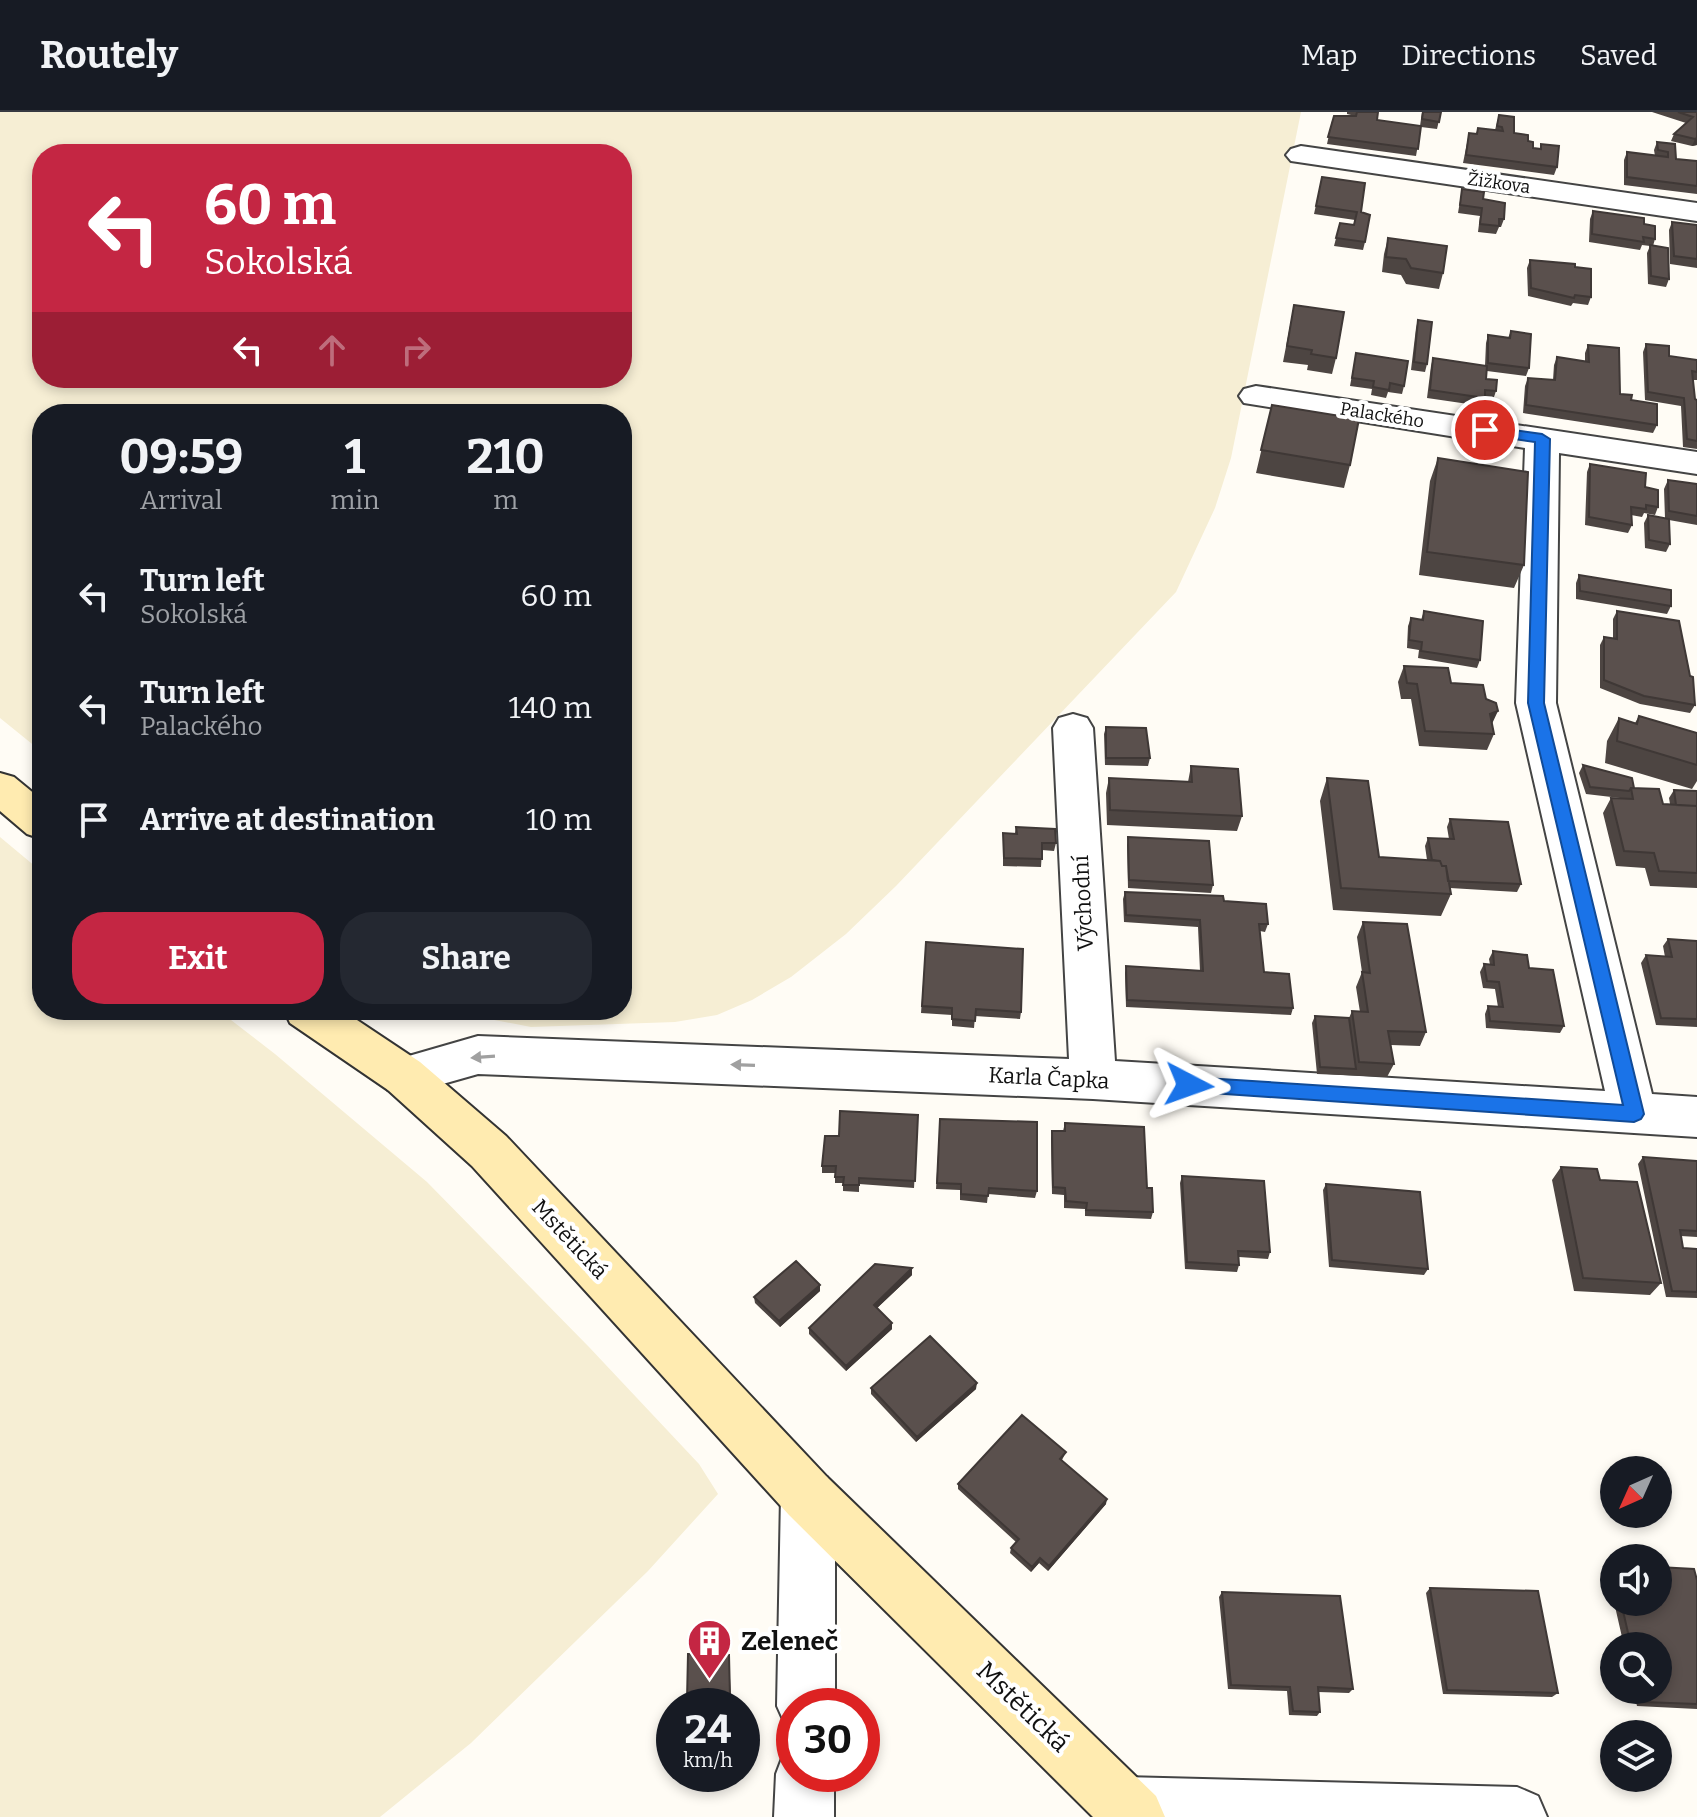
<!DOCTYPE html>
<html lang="en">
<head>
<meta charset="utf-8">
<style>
  :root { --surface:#171b24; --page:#242831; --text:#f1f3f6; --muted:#9ea1a6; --line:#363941; --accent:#c42643 }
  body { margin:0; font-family:Bitter,serif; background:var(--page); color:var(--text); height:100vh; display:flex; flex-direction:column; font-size:30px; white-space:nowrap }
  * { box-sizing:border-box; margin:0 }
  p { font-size:26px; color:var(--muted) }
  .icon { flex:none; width:44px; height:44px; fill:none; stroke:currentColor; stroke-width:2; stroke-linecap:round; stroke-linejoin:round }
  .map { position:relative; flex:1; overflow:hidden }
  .details { position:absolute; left:32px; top:292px; width:600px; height:616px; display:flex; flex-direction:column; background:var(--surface); border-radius:32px; box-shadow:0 4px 12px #0003 }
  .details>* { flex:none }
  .guide { position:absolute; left:32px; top:32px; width:600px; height:244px; border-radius:32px; box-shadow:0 4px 12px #0003; background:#c42643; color:#fff; overflow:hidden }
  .needle { width:52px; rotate:225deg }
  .controls { position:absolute; left:1600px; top:1344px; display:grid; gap:16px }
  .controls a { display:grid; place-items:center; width:72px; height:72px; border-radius:50%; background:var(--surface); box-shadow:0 4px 12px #0003; font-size:40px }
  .speed { position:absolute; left:656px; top:1576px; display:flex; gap:16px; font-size:40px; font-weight:700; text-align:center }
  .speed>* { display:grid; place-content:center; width:104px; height:104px; border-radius:50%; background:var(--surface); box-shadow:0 4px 12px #0003; line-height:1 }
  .speed small { font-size:20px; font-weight:400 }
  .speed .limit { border:12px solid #d22; background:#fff; color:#111 }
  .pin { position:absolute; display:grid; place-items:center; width:68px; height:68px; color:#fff; margin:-34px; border:4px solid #fff; border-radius:50%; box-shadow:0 2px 8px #0007 }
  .me { position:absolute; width:88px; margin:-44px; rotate:94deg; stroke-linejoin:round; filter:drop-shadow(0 0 6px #0008) }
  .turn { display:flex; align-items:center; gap:28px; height:168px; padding:0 40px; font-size:36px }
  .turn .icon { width:104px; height:104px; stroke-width:2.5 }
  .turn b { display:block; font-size:56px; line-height:68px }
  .lanes { display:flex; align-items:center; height:76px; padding:0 40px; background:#0003; justify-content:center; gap:40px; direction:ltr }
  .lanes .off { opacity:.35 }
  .eta { display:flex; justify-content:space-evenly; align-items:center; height:136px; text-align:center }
  .eta b { font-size:48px; font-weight:700; line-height:56px }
  .cta { display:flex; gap:16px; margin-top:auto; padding:16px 40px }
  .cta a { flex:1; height:92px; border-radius:32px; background:var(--accent); color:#fff; font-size:32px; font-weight:700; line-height:92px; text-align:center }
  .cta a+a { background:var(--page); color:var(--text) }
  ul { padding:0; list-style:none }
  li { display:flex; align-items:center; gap:24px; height:112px; padding:0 40px }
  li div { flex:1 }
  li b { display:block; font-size:30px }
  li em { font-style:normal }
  header { display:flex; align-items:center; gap:48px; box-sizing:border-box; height:112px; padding:0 40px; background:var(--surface); border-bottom:2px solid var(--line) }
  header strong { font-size:38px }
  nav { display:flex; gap:44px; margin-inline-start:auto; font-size:28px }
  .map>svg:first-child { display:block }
  .farmland { fill:#f6eed4; fill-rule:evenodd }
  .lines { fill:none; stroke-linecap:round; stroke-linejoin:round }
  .street-casing { stroke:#444; stroke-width:4 }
  .secondary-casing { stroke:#333; stroke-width:4 }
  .street { fill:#fff; fill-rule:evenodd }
  .secondary { fill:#ffebb0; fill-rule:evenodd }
  .wall { fill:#4d4542 }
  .shaded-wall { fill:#3f3836 }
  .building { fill:#5a504d; stroke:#3f3836; stroke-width:2 }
  .oneway { fill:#a0a0a0 }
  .route { fill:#1a73e8; stroke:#114b97; stroke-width:2 }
  .labels { text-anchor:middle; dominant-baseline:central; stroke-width:8; stroke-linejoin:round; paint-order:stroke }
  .far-street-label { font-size:18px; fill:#111; stroke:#fff }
  .street-label { font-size:22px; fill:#111; stroke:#fff }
  .near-poi-label { font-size:26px; font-weight:bold; fill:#111; stroke:#fff; text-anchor:start }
  .near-street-label { font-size:26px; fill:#111; stroke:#fff }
</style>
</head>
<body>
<header>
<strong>Routely</strong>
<nav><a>Map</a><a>Directions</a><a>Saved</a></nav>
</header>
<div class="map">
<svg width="1697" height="1705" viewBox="0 0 1697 1705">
  <rect width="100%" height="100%" fill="#fffcf5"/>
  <!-- farmland -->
  <path class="farmland" d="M0,0h1301l-70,346 -16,50 -39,84 -280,294 -50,48 -55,43 -39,23 -35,15 -42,7 -144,5 -89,-17h180v-596h-580v338l-42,-34zM42,42h580v224h-580z
    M0,725l42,35v138h176l57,44 152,128 162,165 110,117 19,30 -70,77 -177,172 -91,74h-380z"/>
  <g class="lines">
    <defs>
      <path id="street" d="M1301,34l396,57v18l-406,-60 -5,-6 5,-6z
        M1256,274l441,66v22l-138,-21 -3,250 96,391 45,3v40l-604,-38 -615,-25 -74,21 -16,-5 -7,-14 7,-14 90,-26 591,23 -16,-331 6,-10 14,-4 14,4 6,10 22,333 490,30 -89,-388 9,-255 -281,-45 -5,-7 5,-7z
        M808,1357l19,8 8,19v210h-41v24l-8,-4 -9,-20 4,-210 8,-19z
        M794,1637v25h40v43h-60l2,-43 8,-21z
        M1124,1665l393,10 21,9 9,21h-449l-4,-10 9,-21z"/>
      <path id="secondary" d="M0,661l14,4 28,23v39l-15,-5 -27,-23z
        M284,898h58l78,52 86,74 321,341 329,319 9,21h-72l-304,-302 -317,-349 -84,-76 -98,-67z"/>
    </defs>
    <!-- street casing -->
    <use href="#street" class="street-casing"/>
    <!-- secondary casing -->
    <use href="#secondary" class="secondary-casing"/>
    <!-- street -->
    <use href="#street" class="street"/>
    <!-- secondary -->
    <use href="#secondary" class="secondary"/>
  </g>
  <!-- wall -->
  <path class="wall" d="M1347,0h31l-1,8 43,6 2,-14h19l-4,17 -16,-2 -5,29 -89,-12 5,-23 23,-5 -8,-2z
    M1652,0h45v33l-5,1 -21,-5 3,-7 12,-11z
    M1499,3l15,18 14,8 5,7h7l1,-4 16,23 -3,8 -91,-12 6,-30 7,1 2,-6 17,2z
    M1657,30l19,17 21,2v33l-73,-9v-25l3,-8 28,4 -1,-6z
    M1322,65l39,35 4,30 -2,8 -29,-4 6,-23 14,2 1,-5 -41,-6z
    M1462,77l21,10 21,20 -3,8h-2l-3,7 -18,-2 2,-16 -22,-3z
    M1593,99l51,13 11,15 -2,7 16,33 -3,8 -18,-3 -1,-31 3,-7 -8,-1 -2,5 -51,-8 1,-23z
    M1672,110l25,3v43l-27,-4 -1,-34z
    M1388,126l55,35 -4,16 -33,-5 -5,-9 -19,-3 2,-18z
    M1530,148l45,7 16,30 -3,8 -15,-2 -2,3 -43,-10 -1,-28z
    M1294,193l42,53 -4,16 -25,-4 1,-5 -25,-3z
    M1418,208l9,44 -2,8 -14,-2 5,-42z
    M1511,219l18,37 -3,8 -39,-5 -1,8 10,12 -3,9 -8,-2 -3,8 -55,-8 4,-32 2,-8 52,8 1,-23 2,-8 20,3z
    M1646,232l23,12 28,4v20h-4l2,19 2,1v49l-14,-2 -2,-41 -36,-6 -2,-48z
    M1588,233l32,49 11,6 26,25 -4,8 -130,-20 2,-27 3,-8 25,2 1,-15 3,-8 28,5v-9z
    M1356,241l48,33 -2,8 -14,-2 -2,6 -15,-3 1,-6 -22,-3z
    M1272,293l78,60 -6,23 -88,-15z
    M1438,346l86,107 -10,23 -95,-13 11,-94z
    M1590,352l55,23 13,20 -3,8 -11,-2 -2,4 -11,-2 1,10 -4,8 -43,-8 2,-53z
    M1668,368l29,4v41l-28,-5 1,24 -4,8 -21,-4 -1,-25 4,-8 17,3 -1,-29z
    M1579,463l92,31 -4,8 -91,-15v-16z
    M1424,499l56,49 -3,8 -59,-10 1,-8 -12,-2 1,-22 3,-8 10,2z
    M1617,499l78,94 -5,8 -50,-9 -40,-16v-43l4,-8 9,1v-19z
    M1404,554l47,17 43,51 -7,16 -68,-4 -8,-47h-10l-3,-17z
    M1639,604l58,17v48l-5,8 -87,-26 2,-22 12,-23 16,5z
    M1106,615l44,31 -2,8 -43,-1 -1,-31z
    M1583,653l51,23 29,16h7l-1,-6 5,-8 23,1v97l-47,-2 -5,-18 -29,-2 -13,-53 8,-15h9l-34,-4 -7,-21z
    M1191,654l51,50 -5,15 -130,-6 -1,-32 3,-15 79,4z
    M1327,666l52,79 48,3 -2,-14 3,-8 21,1 -2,-12 3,-8 71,65 -4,8 -67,-4 1,6 -10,22 -108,-6 -13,-109z
    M1016,715l40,16 -2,8 -12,-1 -1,17 -38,-1v-33h12z
    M1128,725l85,48 -2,8 -83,-5 -1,-43z
    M1125,780l99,9 44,23 -3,8 -5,-1 4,41 29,36 -2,7 -165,-8 -1,-34 1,-7 74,5 -2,-44 -74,-5 -1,-23z
    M1363,810l63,110 -6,14 -29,-1 3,19 -7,13 -70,-3 -5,-51 3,-7 34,2 3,-7 8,1 -4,-25 6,-15 -5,-35z
    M1668,827l29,2v86l-41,-2 -15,-62 5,-8 19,2 -2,-11z
    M926,830l95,70 -1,7 -45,-3 -1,12 -22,-2v-11l-31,-2z
    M1493,839l36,17 35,58 -4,7 -74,-5 -1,-14 3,-8 10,1 -3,-18 -12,-1 -3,-16 4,-8 6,1 -1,-6z
    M918,1003l-4,73 -55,-4v8l-16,-1v-8h-8v-10h-13v-7l17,-30z
    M940,1007l97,72 -2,7 -47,-4 -1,9 -27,-3v-10l-24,-1z
    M1065,1011l82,65 6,24 -2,7 -66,-3v-7l-21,-1v-13l-12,-1 -1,-56 1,-7h11z
    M1643,1045l54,4v76l-16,-1 2,12 14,1v49l-31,-1 -28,-133z
    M1561,1055l39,13 61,103 -11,12 -76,-4 -22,-111z
    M1182,1064l88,76 -2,7 -29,-2v8l-2,7 -52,-3 -5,-86z
    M1326,1072l102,85 -4,6 -95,-8 -6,-77z
    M912,1156v7l-35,33 15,21 -46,42 -37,-37v-6z
    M820,1173v6l-40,36 -25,-24 -1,-6z
    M871,1276l105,1 -60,53 -45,-48z
    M1066,1340l-4,8 44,44 -58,67 -9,-8 -8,9 -21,-19 1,-5 5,-6 -58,-53v-5z
    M1613,1453h1v35l-7,-31z
    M1697,1468v129l-60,-3 -4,-16h25v-44h-34l-10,-44h44z
    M1430,1476l128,105 -6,4 -109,-3 -17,-101z
    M1222,1480l131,97 -4,4 -31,-1 2,20 -3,4 -28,-1 -2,-24 -59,-2 -9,-92z
    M729,1543l2,46 -43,3 -1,-4z"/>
  <!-- shaded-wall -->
  <path class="shaded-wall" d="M1697,26v7l-5,1 3,-7z
    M1498,599l-7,15 -1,-12z
    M912,1156v7l-38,36v-6z
    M820,1173v6l-40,36 -1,-6z
    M892,1211v6l-46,42v-5z
    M977,1271l-1,6 -60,53 1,-5z
    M1107,1387l-1,5 -58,67 1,-5z
    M1040,1446l-1,5 -8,9 1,-5z"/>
  <!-- building -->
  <path class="building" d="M1357,0h21l-1,8 44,6 -3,23 -90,-12 6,-21h22z
    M1423,0h18l-2,10 -17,-3z
    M1678,0h19v26l-2,1 -21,-5 19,-17z
    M1499,3l15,2v16l14,2v6l5,1v6l8,1v-5l18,2 -2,21 -91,-12 3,-22 8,1 1,-6 25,3 -1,-4 -5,-1z
    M1657,30l18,2 1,15 21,2v25l-70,-9v-25l41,5v-5l-10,-2z
    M1322,65l43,6 -4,29 9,3 -5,27 -29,-4 4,-15 14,2 3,-13 -41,-6z
    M1462,77l22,3 -1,7 22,4 -1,16h-5v7l-19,-2 2,-16 -22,-3z
    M1593,99l51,7v6l11,2v13l-12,-2 1,5 -52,-8z
    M1672,110l25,3v34l-23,-3z
    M1388,126l59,8 -4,27 -32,-5 -5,-9 -20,-2z
    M1650,133l18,3 1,31 -18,-3z
    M1530,148l45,4v3l16,2v28l-16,-2 -1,3 -43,-10z
    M1294,193l50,7 -8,46 -25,-4 1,-4 -25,-4z
    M1418,208l14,2 -5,42 -13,-2z
    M1511,219l20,3 -2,34 -41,-5v-28l22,3z
    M1646,232l23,2v10l28,4v12l-5,-1 3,28 2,1v41l-10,-2 -3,-41 -36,-6z
    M1588,233l31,3 1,46 12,1 -1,5 26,4v21l-131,-20 2,-27 27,2 2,-23 32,5z
    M1356,241l52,8 -4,25 -14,-3 -1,7 -16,-3 1,-6 -22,-3z
    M1433,246l54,8 -1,13 11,1 -1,11 -11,-1v8l-55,-8z
    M1272,293l87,14 -9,46 -89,-15z
    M1438,346l90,14 -4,93 -97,-13z
    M1590,352l56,9 -1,14 13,3v17l-12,-2v4l-15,-2 1,18 -43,-8z
    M1668,368l29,4v32l-28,-5z
    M1648,403l21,4 1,25 -21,-4z
    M1579,463l92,15v16l-91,-15z
    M1424,499l59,10 -3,39 -59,-9 1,-9 -13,-2 2,-22 12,2z
    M1617,499l62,10 11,55 3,1 2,28 -51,-9 -40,-16v-43l13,2z
    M1404,554l44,2 3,15 32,2 3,14 10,4 2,8 -8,3 4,20 -69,-3 -8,-47 -10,-1z
    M1639,604l58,17v32l-80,-24 2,-23 18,6z
    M1106,615l40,1 4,30h-44z
    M1583,653l49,13 2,10h-3l-2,3 -39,-4z
    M1191,654l47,3 4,47 -132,-6 -1,-32 83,4z
    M1327,666l41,3 11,76 61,4 2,5h4l5,28 -110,-6z
    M1631,676l28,1 4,15 34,2v67l-38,-2 -5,-18 -30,-2 -13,-53 22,1z
    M1674,678l23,1v15l-21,-1z
    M1450,707l58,3 13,62 -73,-3 -2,-15h-4l-2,-5 -8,-1 -4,-22 26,1z
    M1016,715l39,2 1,14h-14v16l-38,-1 -1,-25 14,1z
    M1128,725l81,4 4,44 -84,-5z
    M1125,780l98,4 1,5 42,3 2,20h-9l5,48 25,2 4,34 -166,-8 -1,-34 77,5 -3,-51 -74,-5z
    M1363,810l44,2 19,108 -38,-1 6,33 -35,-2 -7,-51 16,1 -6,-40 8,1z
    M1668,827l29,2v78l-36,-1 -15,-63 26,2z
    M926,830l97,7 -2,63 -45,-3 -1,12 -23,-2v-11l-30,-2z
    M1493,839l34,4 2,13 24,2 11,56 -74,-5 -2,-15 15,1 -4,-25 -12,-1 -3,-17 10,1z
    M1315,904l34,2 7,51 -36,-2z
    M840,999l78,4 -3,66 -56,-3v7h-16l1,-8h-9l1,-11h-14l3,-30h14z
    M940,1007l97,3v69l-48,-3 -1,8 -27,-2v-10l-24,-1z
    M1065,1011l79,4 3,61h5l1,24 -67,-2 1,-7 -21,-2 -1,-13 -12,-1 -1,-56h13z
    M1643,1045l54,4v70l-17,-1 3,18 14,1v43l-25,-1z
    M1561,1055l36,2 3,11 37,2 24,101 -78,-5z
    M1182,1064l82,5 6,71 -32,-1 1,14 -52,-3z
    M1326,1072l94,8 8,77 -96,-9z
    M796,1149l24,24 -41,36 -25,-24z
    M875,1152l37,4 -38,37 18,18 -46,43 -37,-38z
    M930,1224l47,47 -60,54 -46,-49z
    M1022,1303l44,37 -6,7 47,40 -58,67 -9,-8 -8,9 -21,-19 8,-9 -61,-55z
    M1658,1455l36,2 3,11v124l-54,-2 -3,-12h18v-44h-27l-10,-44h37z
    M1430,1476l108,3 20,102 -111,-3z
    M1222,1480l118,4 13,93 -35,-2 2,25 -27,-1 -3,-24 -59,-2z
    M688,1542l41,1 1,42 -43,3z"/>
  <!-- one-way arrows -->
  <defs><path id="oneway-solid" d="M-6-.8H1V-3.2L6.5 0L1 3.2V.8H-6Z" transform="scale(2)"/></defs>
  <g class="oneway">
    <use href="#oneway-solid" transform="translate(483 945) rotate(176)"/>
    <use href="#oneway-solid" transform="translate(743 953) rotate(-178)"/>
  </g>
  <!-- route -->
  <path class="route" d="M1485,314l57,8 8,5 -6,264 100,411 -3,5 -7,3 -452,-31 -3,-6 3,-6 7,-2 434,28 -95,-402 7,-261 -55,-8v-7z"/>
  <!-- icons -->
  <defs>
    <symbol id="building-pin" viewBox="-11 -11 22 30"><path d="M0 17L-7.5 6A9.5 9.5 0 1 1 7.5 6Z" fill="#c42643" stroke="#fff"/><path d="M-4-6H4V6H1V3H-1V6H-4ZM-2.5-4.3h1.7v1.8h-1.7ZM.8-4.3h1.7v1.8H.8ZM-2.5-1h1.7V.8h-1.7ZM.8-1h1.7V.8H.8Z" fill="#fff"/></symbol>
  </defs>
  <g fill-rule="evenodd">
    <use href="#building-pin" x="684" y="1504" width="51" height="69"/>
  </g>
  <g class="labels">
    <!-- far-street labels -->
    <g class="far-street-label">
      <text transform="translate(1499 71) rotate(8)">Žižkova</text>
      <text transform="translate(1382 303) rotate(9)">Palackého</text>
    </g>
    <!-- street labels -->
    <g class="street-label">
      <text transform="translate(1083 791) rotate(-93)">Východní</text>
      <text transform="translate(1049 966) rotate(3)">Karla Čapka</text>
      <text transform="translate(570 1127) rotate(47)">Mstětická</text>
    </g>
    <!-- near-poi labels -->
    <g class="near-poi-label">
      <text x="741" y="1529">Zeleneč</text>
    </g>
    <!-- near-street labels -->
    <g class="near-street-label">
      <text transform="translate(1023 1595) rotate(44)">Mstětická</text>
    </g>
  </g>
</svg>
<div class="controls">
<a><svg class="needle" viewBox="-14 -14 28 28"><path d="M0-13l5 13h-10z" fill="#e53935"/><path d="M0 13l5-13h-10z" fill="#9ea1a6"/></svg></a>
<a><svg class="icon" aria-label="sound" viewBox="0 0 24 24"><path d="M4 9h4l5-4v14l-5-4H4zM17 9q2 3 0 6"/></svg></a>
<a><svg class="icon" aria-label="search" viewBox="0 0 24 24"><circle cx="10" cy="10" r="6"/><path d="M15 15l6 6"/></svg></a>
<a><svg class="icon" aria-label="layers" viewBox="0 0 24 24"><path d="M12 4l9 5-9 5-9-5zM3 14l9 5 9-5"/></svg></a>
</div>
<div class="speed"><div>24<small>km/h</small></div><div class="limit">30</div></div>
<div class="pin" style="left:1485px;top:318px;background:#d93025"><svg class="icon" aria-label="arrive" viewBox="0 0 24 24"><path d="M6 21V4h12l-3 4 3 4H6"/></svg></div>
<svg class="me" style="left:1189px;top:973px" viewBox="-20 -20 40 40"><path d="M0-17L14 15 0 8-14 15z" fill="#1a73e8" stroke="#fff" stroke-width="4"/></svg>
<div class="guide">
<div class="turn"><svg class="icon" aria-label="left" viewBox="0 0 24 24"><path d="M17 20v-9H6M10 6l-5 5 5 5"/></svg><div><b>60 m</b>Sokolská</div></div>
<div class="lanes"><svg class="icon" aria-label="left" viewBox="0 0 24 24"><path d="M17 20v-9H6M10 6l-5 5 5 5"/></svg><svg class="icon off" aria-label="ahead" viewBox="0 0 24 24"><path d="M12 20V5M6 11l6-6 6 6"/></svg><svg class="icon off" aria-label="right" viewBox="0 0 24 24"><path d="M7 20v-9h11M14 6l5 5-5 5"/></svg></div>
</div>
<section class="details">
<div class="eta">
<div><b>09:59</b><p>Arrival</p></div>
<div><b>1</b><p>min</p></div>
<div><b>210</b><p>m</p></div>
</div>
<ul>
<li><svg class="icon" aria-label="left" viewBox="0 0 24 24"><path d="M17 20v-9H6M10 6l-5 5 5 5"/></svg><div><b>Turn left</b><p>Sokolská</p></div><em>60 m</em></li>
<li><svg class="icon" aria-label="left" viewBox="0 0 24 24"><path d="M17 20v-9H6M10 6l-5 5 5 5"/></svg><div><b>Turn left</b><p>Palackého</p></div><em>140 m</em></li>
<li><svg class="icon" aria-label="arrive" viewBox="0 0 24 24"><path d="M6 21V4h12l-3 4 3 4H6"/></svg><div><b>Arrive at destination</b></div><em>10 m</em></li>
</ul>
<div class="cta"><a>Exit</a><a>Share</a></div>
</section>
</div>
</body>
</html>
